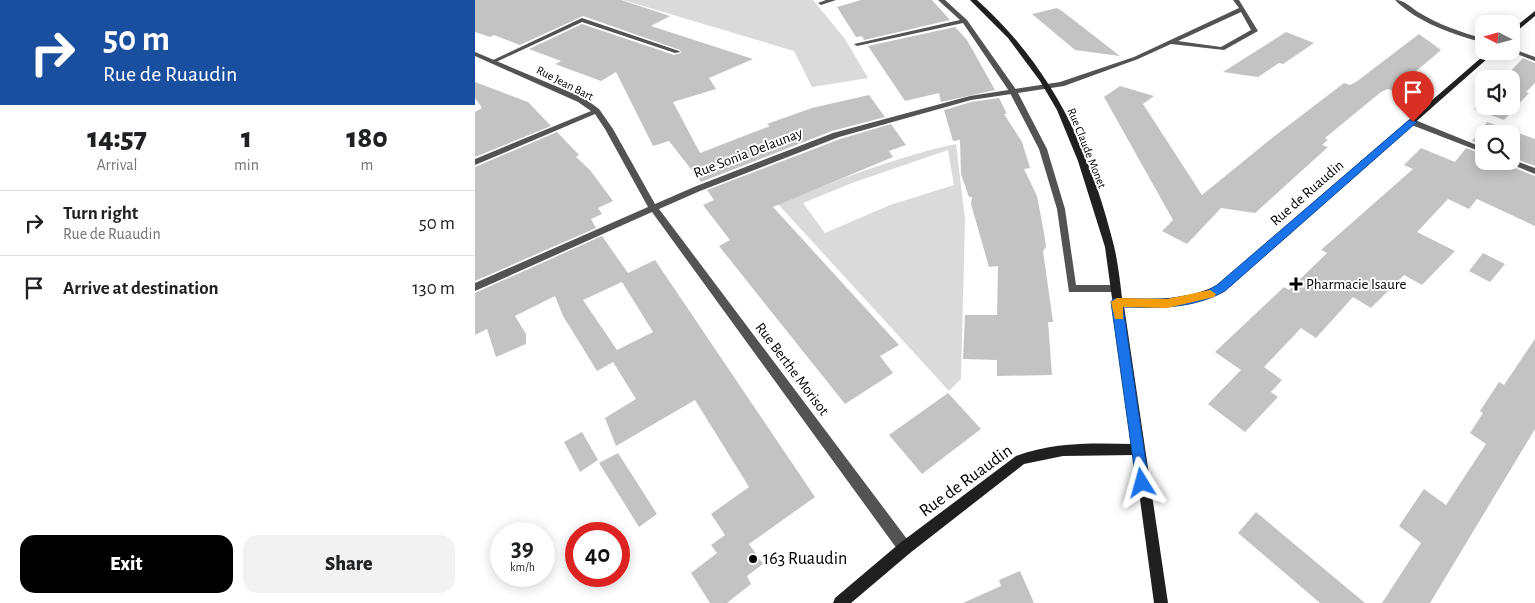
<!DOCTYPE html>
<html lang="en">
<head>
<meta charset="utf-8">
<style>
  :root { --surface:#fff; --page:#f2f2f2; --text:#202124; --muted:#757577; --line:#e0e0e0; --accent:#000 }
  body { margin:0; font-family:"Alegreya Sans",sans-serif; background:var(--page); color:var(--text); height:100vh; display:flex; flex-direction:column; font-size:19px; white-space:nowrap }
  * { box-sizing:border-box; margin:0 }
  p { font-size:16px; color:var(--muted) }
  .icon { flex:none; width:28px; height:28px; fill:none; stroke:currentColor; stroke-width:2; stroke-linecap:round; stroke-linejoin:round }
  .map { position:relative; flex:1; overflow:hidden }
  .drawer { display:flex; flex-direction:column; background:var(--surface); width:475px }
  .drawer>* { flex:none }
  .top-card { background:#1a4fa0; color:#fff; overflow:hidden }
  .needle { width:32px; rotate:276deg }
  .buttons { position:absolute; left:1000px; top:15px; display:grid; gap:10px }
  .buttons a { display:grid; place-items:center; width:45px; height:45px; border-radius:10px; background:var(--surface); box-shadow:0 2px 12px #0003; font-size:25px }
  .speed { position:absolute; left:15px; top:522px; display:flex; gap:10px; font-size:25px; font-weight:700; text-align:center }
  .speed>* { display:grid; place-content:center; width:65px; height:65px; border-radius:50%; background:var(--surface); box-shadow:0 2px 12px #0003; line-height:1 }
  .speed small { font-size:12px; font-weight:400 }
  .speed .limit { border:8px solid #d22; background:#fff; color:#111 }
  .pin { position:absolute; display:grid; place-items:center; width:42px; height:42px; color:#fff; margin:-51px -21px; border-radius:50% 50% 50% 0; rotate:-45deg; box-shadow:0 0 5px #0007 }
  .pin .icon { rotate:45deg }
  .me { position:absolute; width:55px; margin:-28px; rotate:352deg; stroke-linejoin:round; filter:drop-shadow(0 0 4px #0008) }
  .turn { display:flex; align-items:center; gap:18px; height:105px; padding:0 20px; font-size:22px }
  .turn .icon { width:65px; height:65px; stroke-width:2.5 }
  .turn b { display:block; font-size:35px; line-height:42px }
  .eta { display:flex; justify-content:space-evenly; align-items:center; height:85px; text-align:center }
  .eta b { font-size:30px; font-weight:800; line-height:35px }
  .primary-button { display:flex; gap:10px; margin-top:auto; padding:10px 20px }
  .primary-button a { flex:1; height:58px; border-radius:15px; background:var(--accent); color:#fff; font-size:20px; font-weight:800; line-height:58px; text-align:center }
  .primary-button a+a { background:var(--page); color:var(--text) }
  ul { padding:0; list-style:none }
  li { display:flex; align-items:center; gap:15px; height:65px; padding:0 20px; border-top:1px solid var(--line) }
  li div { flex:1 }
  li b { display:block; font-size:19px }
  li em { font-style:normal }
  main { display:flex; flex:1; min-height:0 }
  .map>svg:first-child { display:block }
  .green { fill:#dadada; fill-rule:evenodd }
  .building { fill:#c3c3c3; fill-rule:evenodd }
  .lines { fill:none; stroke-linecap:round; stroke-linejoin:round }
  .lane { fill:#535353; fill-rule:evenodd }
  .street { fill:#535353; fill-rule:evenodd }
  .secondary { fill:#202020; fill-rule:evenodd }
  .route { fill:#1a73e8; stroke:#114b97 }
  .slow { fill:#f59e0b }
  .poi-dot { fill:#000; stroke:#fff; stroke-width:2 }
  .labels { text-anchor:middle; dominant-baseline:central; stroke-width:4; stroke-linejoin:round; paint-order:stroke }
  .far-street-label { font-size:12px; fill:#000; stroke:#fff }
  .street-label { font-size:15px; fill:#000; stroke:#fff }
  .poi-label { font-size:15px; fill:#000; stroke:#fff; text-anchor:start }
  .near-street-label { font-size:18px; fill:#000; stroke:#fff }
  .near-poi-label { font-size:18px; fill:#000; stroke:#fff; text-anchor:start }
</style>
</head>
<body>
<main>
<section class="drawer">
<div class="top-card">
<div class="turn"><svg class="icon" aria-label="right" viewBox="0 0 24 24"><path d="M7 20v-9h11M14 6l5 5-5 5"/></svg><div><b>50 m</b>Rue de Ruaudin</div></div>
</div>
<div class="eta">
<div><b>14:57</b><p>Arrival</p></div>
<div><b>1</b><p>min</p></div>
<div><b>180</b><p>m</p></div>
</div>
<ul>
<li><svg class="icon" aria-label="right" viewBox="0 0 24 24"><path d="M7 20v-9h11M14 6l5 5-5 5"/></svg><div><b>Turn right</b><p>Rue de Ruaudin</p></div><em>50 m</em></li>
<li><svg class="icon" aria-label="arrive" viewBox="0 0 24 24"><path d="M6 21V4h12l-3 4 3 4H6"/></svg><div><b>Arrive at destination</b></div><em>130 m</em></li>
</ul>
<div class="primary-button"><a>Exit</a><a>Share</a></div>
</section>
<div class="map">
<svg width="1060" height="603" viewBox="0 0 1060 603">
  <rect width="100%" height="100%" fill="#fff"/>
  <!-- green -->
  <path class="green" d="M148,0h190l32,39 23,39 -56,9 -18,-36z
    M481,144l9,75 -4,160 -12,12 -171,-187c58,-23 116,-47 178,-60zM473,150l6,35 -64,20 -65,28 -22,-30 49,-20z"/>
  <!-- building -->
  <path class="building" d="M0,0h146l49,16 -19,10 102,33 -44,19 7,11 -43,13 27,51 70,-27 -3,-2 45,-16 57,-13 16,22 -53,14 -131,51 -32,-41 -16,5 -37,-74 -15,9 -46,-17 6,-3 -32,-12 53,-25 92,31 7,-2 -1,-3 -97,-34 -63,29 -26,-10 -4,2 -15,-5z
    M386,0h71l18,20 -86,20 -2,-4 -6,1 -19,-30z
    M582,8l5,3 58,45 -45,-6 -43,-36z
    M480,27l12,13 28,50 -54,12 -2,-9 -34,8 -37,-55z
    M811,32l28,11 -31,21 -4,-1 -21,14 -35,-5z
    M944,34l22,16 -48,41 -5,-2 -7,3 -56,46 3,2 -6,5 6,2 -73,66 -34,-5 -34,36 -25,-13 11,-11 -69,-123 16,-11 34,10 -11,8 59,91 70,-57 72,-55 6,2 6,-3z
    M1048,58l12,5v20l-9,9 3,1 -25,27 -30,-11 10,-10v7h27v-27h-8z
    M0,82l53,20 23,24 -76,31v-45l7,-4 -7,-10z
    M524,98l8,16h-3l18,28 8,26 -6,1 13,27 7,37 2,14 -3,4 10,71h-5l4,53 -55,1v-16l-34,-1 2,-44h32l1,-49 -9,1 -18,-63 1,-7h-3l-8,-23 -1,-34 -7,1 -9,-31 27,-8z
    M1012,122l48,17v27l-24,-9v-23h-27v12l-12,-5z
    M416,124l15,21 -17,6 4,6 -120,50 126,138 -19,11 13,17 -48,31 -126,-158 11,-6 -27,-35 11,-5 -7,-10 133,-51z
    M82,132l22,23 -3,2 14,13 23,31 -15,7 4,6 -11,5 5,9 -121,53v-114z
    M946,148l34,14 11,-14 18,7v6h21l2,4 28,11v50l-58,-27 -8,10 -21,-10 -31,33 38,19 -33,34 -18,-10 -33,33 -18,-11 -37,41 -15,-10 -37,39 18,13 -11,12 7,5 -33,35 -37,-28 33,-34 -26,-18 69,-65 5,3 38,-37 -6,-3 92,-81 -9,-4z
    M127,236l26,37 27,-13 160,237 -66,47 14,20 -16,12 4,8 -24,19h-17l-19,-30 26,-20 -6,-8 14,-10 -14,-21 38,-27 -54,-87 -79,46 -11,-28 31,-19 -23,-37 -16,9 -34,-55 -8,-20 -40,20 11,18v10l-30,13 -9,-28 -12,6v-42zM147,282l31,50 -36,18 -34,-50z
    M1008,253l22,11 -15,18 -21,-11z
    M1060,339v90l-105,174h-48l39,-60 -22,-17 25,-37 22,16 40,-61 -16,-11 13,-20 -3,-2 19,-29 5,3z
    M473,393l33,36 -59,45 -33,-39z
    M107,432l16,28 -18,12 -16,-30z
    M143,453l39,61 -18,13 -40,-64z
    M781,512l109,91h-45l-82,-70z
    M545,571l14,32h-71l38,-17 -2,-6z"/>
  <g class="lines">
    <!-- lane -->
    <path class="lane" d="M351,0h10l-15,5 -3,-2z
      M463,0h7l22,20 50,71 30,58 18,60 11,76h39l5,4 -2,3h-49l-12,-83 -18,-60 -30,-58 -46,-68 -106,23 -3,-2 106,-24z
      M107,18l97,33 1,1 -5,1 -93,-31 -86,40 -5,-1z
      M934,120h6l69,28v5l-75,-29z
      M1036,159l24,9v6l-27,-11 -1,-2h4z"/>
    <!-- street -->
    <path class="street" d="M758,0h6l19,31 -34,19 -53,-6 -33,15 -74,27 -93,14 -132,37 -139,54 -41,18 251,334 2,5 -2,5 -5,2 -5,-2 -248,-341 -177,79v-8l173,-76 -43,-78 -10,-15 -120,51v-6l116,-48 -13,-9 -103,-46v-4l109,46 15,11 14,20 42,75 39,-17 139,-54 137,-37 90,-14 74,-25 105,-49zM766,12l10,18 -30,17 -43,-6z
      M920,0c10,0 15,7 23,12 21,13 43,20 66,27v4c-31,-9 -66,-20 -89,-43z
      M1036,48l24,9v4l-26,-10h2z"/>
    <!-- secondary -->
    <path class="secondary" d="M495,0h7c75,67 113,149 137,246 4,17 6,35 8,52 34,2 65,2 96,-13l271,-234h7l-272,240c-32,15 -65,17 -100,15l44,297h-14l-20,-148 -71,1 -39,8 -114,89 -59,50h-18l2,-5 65,-55 116,-87c37,-14 77,-13 116,-12l-27,-197 -27,-86 -21,-51 -17,-29 -32,-43z
      M1060,11v5l-24,20v-6z"/>
  </g>
  <!-- route -->
  <path class="route" d="M934,120l8,2 -192,169c-32,18 -66,17 -102,16l26,176 -2,5 -5,2 -5,-2 -26,-186 2,-3h54l36,-6 14,-8z"/>
  <!-- slow -->
  <path class="slow" d="M735,290l6,4 -2,3 -47,11 -44,-1v12h-8l-4,-17 6,-4 50,1z"/>
  <!-- markers -->
  <g class="poi-dot">
    <path d="M818.5 276.5h5v5h5v5h-5v5h-5v-5h-5v-5h5z"/>
    <circle cx="278" cy="559" r="5"/>
  </g>
  <g class="labels">
    <!-- far-street labels -->
    <g class="far-street-label">
      <text transform="translate(90 83) rotate(27)">Rue Jean Bart</text>
      <text transform="translate(612 148) rotate(68)">Rue Claude Monet</text>
    </g>
    <!-- street labels -->
    <g class="street-label">
      <text transform="translate(273 153) rotate(-21)">Rue Sonia Delaunay</text>
      <text transform="translate(832 193) rotate(-41)">Rue de Ruaudin</text>
      <text transform="translate(317 369) rotate(53)">Rue Berthe Morisot</text>
    </g>
    <!-- poi labels -->
    <g class="poi-label">
      <text x="831" y="284">Pharmacie Isaure</text>
    </g>
    <!-- near-street labels -->
    <g class="near-street-label">
      <text transform="translate(491 481) rotate(-36)">Rue de Ruaudin</text>
    </g>
    <!-- near-poi labels -->
    <g class="near-poi-label">
      <text x="288" y="559">163 Ruaudin</text>
    </g>
  </g>
</svg>
<div class="buttons">
<a><svg class="needle" viewBox="-14 -14 28 28"><path d="M0-13l5 13h-10z" fill="#e53935"/><path d="M0 13l5-13h-10z" fill="#757577"/></svg></a>
<a><svg class="icon" aria-label="sound" viewBox="0 0 24 24"><path d="M4 9h4l5-4v14l-5-4H4zM17 9q2 3 0 6"/></svg></a>
<a><svg class="icon" aria-label="search" viewBox="0 0 24 24"><circle cx="10" cy="10" r="6"/><path d="M15 15l6 6"/></svg></a>
</div>
<div class="speed"><div>39<small>km/h</small></div><div class="limit">40</div></div>
<div class="pin" style="left:938px;top:122px;background:#d93025"><svg class="icon" aria-label="arrive" viewBox="0 0 24 24"><path d="M6 21V4h12l-3 4 3 4H6"/></svg></div>
<svg class="me" style="left:667px;top:483px" viewBox="-20 -20 40 40"><path d="M0-17L14 15 0 8-14 15z" fill="#1a73e8" stroke="#fff" stroke-width="4"/></svg>
</div>
</main>
</body>
</html>
